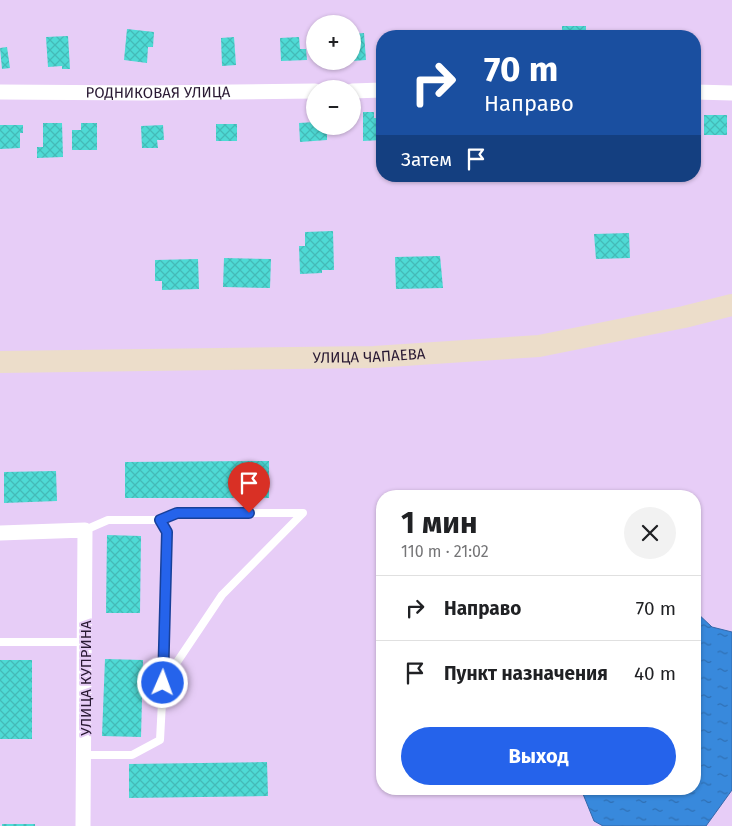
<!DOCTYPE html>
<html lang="ru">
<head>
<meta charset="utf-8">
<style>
  :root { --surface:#fff; --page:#f2f2f2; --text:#202124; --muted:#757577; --line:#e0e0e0; --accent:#2563eb }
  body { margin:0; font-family:"Fira Sans",sans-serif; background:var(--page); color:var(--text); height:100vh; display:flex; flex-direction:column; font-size:19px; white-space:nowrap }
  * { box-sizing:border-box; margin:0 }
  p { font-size:16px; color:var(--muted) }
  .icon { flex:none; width:28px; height:28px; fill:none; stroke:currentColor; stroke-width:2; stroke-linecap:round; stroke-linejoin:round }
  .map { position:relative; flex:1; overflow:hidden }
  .side { position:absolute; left:376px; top:490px; width:325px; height:305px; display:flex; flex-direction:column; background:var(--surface); border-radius:20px; box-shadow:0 1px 4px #0004 }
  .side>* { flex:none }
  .guide { position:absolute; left:376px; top:30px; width:325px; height:152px; border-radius:20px; box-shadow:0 1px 4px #0004; background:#1a4fa0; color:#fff; overflow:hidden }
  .controls { position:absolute; left:306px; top:15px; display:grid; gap:10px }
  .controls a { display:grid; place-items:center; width:55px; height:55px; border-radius:50%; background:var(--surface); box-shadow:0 1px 4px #0004; font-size:25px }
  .pin { position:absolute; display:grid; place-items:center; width:42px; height:42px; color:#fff; margin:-51px -21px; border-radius:50% 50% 50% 0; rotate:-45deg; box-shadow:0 0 5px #0007 }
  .pin .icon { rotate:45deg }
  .me { position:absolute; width:55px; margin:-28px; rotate:2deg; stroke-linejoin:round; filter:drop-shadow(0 0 4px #0008) }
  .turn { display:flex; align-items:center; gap:18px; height:105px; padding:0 25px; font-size:22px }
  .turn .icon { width:65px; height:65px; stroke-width:2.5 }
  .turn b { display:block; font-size:35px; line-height:42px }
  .then { display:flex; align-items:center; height:48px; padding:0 25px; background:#0003; gap:10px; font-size:19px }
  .round { display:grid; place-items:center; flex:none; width:52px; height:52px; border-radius:26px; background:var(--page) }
  .summary { display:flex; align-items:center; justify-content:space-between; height:85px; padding:0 25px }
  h1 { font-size:30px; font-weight:700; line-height:38px }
  .primary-button { display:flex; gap:10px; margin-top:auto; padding:10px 25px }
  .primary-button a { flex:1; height:58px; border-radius:30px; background:var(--accent); color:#fff; font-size:20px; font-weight:700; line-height:58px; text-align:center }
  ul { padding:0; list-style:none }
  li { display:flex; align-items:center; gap:15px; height:65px; padding:0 25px; border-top:1px solid var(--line) }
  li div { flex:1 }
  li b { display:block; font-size:19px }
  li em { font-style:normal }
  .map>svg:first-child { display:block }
  .water { fill:url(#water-ripples); stroke:#3467a9 }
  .building { fill:url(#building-cross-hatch) }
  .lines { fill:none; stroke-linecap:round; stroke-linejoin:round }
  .lane { stroke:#fff; stroke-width:8 }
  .street { stroke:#fff; stroke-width:15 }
  .secondary { stroke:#ecddca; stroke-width:22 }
  .route-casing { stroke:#184099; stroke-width:12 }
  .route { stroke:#2563eb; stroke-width:9 }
  .labels { text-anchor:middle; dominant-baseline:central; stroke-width:4; stroke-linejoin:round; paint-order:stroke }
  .street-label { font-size:15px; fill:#291933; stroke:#e7cdf7 }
</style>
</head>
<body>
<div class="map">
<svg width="732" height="826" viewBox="0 0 732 826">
  <defs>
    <pattern id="water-ripples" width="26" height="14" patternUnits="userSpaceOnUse" patternTransform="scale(1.25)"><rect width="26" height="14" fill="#3889dc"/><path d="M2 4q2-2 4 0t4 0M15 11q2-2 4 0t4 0" fill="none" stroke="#2f6fb3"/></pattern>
    <pattern id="building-cross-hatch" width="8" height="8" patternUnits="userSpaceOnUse" patternTransform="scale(1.25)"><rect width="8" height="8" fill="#4edad5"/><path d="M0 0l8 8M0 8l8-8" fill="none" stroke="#44bab7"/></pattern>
  </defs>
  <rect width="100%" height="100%" fill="#e7cdf7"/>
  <!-- water -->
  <path class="water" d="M695,611l17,16 20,5v158l-26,36h-103l-9,-5 -11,-27 2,-5h110z"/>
  <!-- building -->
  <path class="building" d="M562,26h24v10h-24z
    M127,29l27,3 -1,15h-5l-1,16 -23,-3z
    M439,30h22v6h-22z
    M510,32h30v4h-30z
    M364,33l2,27 -14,1v-27z
    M638,33h20l1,3h-21z
    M68,36l2,33h-8v-3l-14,1 -2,-30z
    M234,37l2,28 -14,1 -1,-28z
    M299,37l1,12h6l1,11 -26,1 -1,-23z
    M7,47l3,21 -8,1 -2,-21z
    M363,112h11v6h8v22l-19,1z
    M704,115h23v20h-23z
    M315,122v4h7l1,7h4v7l-27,2 -1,-19z
    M43,123h19l1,34 -26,1v-11h6z
    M81,123h16v27h-25v-20h9z
    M216,124h21v17h-21z
    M0,125h23v8h-3v15l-20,1z
    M163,125l1,15h-7l1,8h-16l-1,-22z
    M695,140h4l1,20 -5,1z
    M333,231l1,39h-12v3l-22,1 -1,-28h6v-14z
    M629,233l1,25 -34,1 -2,-25z
    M440,256l3,32 -47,1 -1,-32z
    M224,258l47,1 -1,29 -47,-1z
    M198,259l1,30 -37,1v-9h-7v-21z
    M269,461v37h-144v-36z
    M56,471l1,30 -53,2v-31z
    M107,535l34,1 -1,77h-34z
    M105,659l38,1 -2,77 -39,-1z
    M0,660h32v79h-32z
    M267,762l1,34 -139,2v-34z
    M2,824h33v2h-33z"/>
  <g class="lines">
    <!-- lane -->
    <path class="lane" d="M85,530l23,-10h52l17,-7h126l-81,82 -59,88 4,-151 -7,-12
      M0,642h85
      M86,755h46l28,-15 3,-57"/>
    <!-- street -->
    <g class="street">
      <path d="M352,91l30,-1"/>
      <path id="s1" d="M0,92l143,1 172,-2"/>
      <path d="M695,92l37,1"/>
      <path d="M0,533l85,-3 -2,296"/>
    </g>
    <!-- secondary -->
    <path class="secondary" id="s2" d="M0,362l374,-5 165,-11 145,-29 48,-12"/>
  </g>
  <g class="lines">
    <defs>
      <path id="route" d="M163,683l4,-151 -7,-12 17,-7h72"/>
    </defs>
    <!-- route casing -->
    <use href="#route" class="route-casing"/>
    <!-- route -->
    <use href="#route" class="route"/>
  </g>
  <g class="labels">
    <!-- street labels -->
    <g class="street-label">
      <text stroke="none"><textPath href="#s1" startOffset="158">РОДНИКОВАЯ УЛИЦА</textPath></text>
      <text stroke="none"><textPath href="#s2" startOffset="369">УЛИЦА ЧАПАЕВА</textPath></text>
      <text transform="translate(86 678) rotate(-90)">УЛИЦА КУПРИНА</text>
    </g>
  </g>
</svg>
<div class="controls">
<a>+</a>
<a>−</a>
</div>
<div class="pin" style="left:249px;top:513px;background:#d93025"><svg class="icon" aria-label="arrive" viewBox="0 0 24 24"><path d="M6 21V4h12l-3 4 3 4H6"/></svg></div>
<svg class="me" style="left:163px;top:683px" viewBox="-20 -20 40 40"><circle r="17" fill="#2563eb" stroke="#fff" stroke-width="3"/><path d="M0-11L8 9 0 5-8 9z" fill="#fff"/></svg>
<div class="guide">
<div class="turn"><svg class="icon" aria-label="right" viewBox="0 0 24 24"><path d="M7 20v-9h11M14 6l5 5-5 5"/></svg><div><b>70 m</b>Направо</div></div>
<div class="then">Затем<svg class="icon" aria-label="arrive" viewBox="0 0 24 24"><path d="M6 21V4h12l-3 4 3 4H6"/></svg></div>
</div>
<section class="side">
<div class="summary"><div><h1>1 мин</h1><p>110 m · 21:02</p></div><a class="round"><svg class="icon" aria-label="close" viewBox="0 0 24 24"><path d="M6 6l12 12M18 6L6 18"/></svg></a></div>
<ul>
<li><svg class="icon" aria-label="right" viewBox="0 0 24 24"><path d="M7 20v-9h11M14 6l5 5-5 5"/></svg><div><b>Направо</b></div><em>70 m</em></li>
<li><svg class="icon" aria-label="arrive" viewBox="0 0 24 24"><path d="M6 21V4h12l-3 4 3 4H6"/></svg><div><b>Пункт назначения</b></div><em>40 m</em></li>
</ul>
<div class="primary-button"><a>Выход</a></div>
</section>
</div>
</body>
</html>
